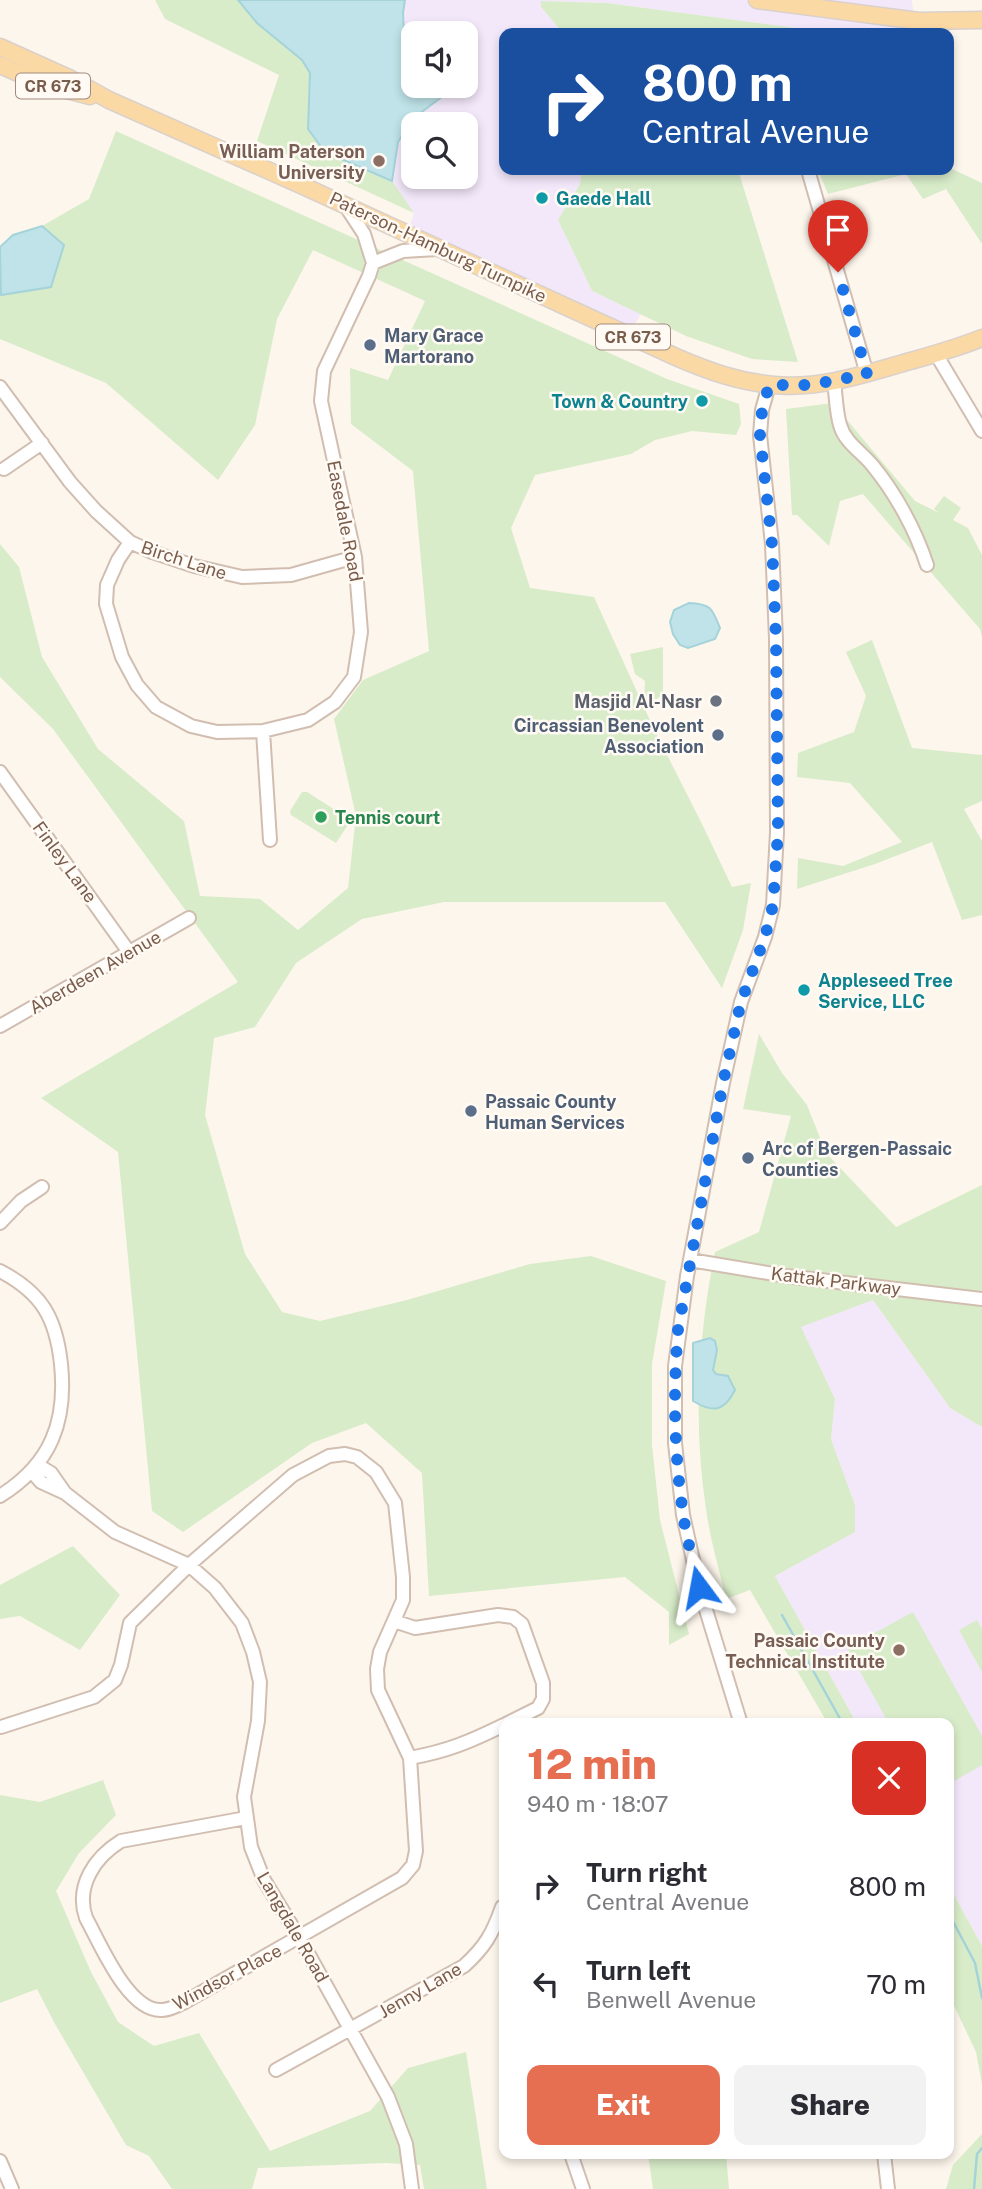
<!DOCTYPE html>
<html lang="en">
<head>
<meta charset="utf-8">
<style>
  :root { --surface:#fff; --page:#f2f2f3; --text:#2b2b33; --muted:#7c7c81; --accent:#e76f51 }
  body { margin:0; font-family:"Public Sans",sans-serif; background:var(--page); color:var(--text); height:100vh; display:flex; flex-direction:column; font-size:26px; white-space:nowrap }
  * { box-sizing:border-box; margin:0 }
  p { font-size:23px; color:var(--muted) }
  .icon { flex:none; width:38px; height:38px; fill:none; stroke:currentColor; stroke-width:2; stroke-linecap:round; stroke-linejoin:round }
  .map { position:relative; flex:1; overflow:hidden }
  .sheet { position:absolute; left:499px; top:1718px; width:455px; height:441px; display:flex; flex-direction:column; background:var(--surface); border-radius:14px; box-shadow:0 4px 10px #0003 }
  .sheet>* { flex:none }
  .hud { position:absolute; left:499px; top:28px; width:455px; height:147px; border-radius:14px; box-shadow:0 4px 10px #0003; background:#1a4fa0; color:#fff; overflow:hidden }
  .tools { position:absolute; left:401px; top:21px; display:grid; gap:14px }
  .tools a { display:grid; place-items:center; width:77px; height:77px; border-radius:14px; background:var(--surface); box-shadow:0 4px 10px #0003; font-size:35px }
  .pin { position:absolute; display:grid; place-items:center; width:60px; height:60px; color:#fff; margin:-72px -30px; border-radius:50% 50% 50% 0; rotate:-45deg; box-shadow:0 0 7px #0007 }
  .pin .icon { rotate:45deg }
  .me { position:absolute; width:77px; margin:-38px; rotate:347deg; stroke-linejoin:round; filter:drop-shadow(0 0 5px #0008) }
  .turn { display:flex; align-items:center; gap:24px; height:147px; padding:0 28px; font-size:32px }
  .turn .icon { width:91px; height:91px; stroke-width:2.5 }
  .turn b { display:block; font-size:49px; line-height:60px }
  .round { display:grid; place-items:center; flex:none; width:74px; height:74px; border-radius:14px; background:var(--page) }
  .summary { display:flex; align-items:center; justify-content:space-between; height:119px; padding:0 28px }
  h1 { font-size:42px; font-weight:800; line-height:52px; color:var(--accent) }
  .button { display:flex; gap:14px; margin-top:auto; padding:14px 28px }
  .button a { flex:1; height:80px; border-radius:14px; background:var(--accent); color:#fff; font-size:28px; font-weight:800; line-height:80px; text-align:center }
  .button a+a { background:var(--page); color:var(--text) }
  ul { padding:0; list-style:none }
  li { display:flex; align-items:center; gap:21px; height:98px; padding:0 28px }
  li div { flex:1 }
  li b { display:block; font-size:26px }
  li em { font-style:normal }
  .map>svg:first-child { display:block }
  .education { fill:#f3e8fa; fill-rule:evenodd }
  .green { fill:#d8ecc9 }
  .water { fill:#bfe3e8; stroke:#a5d3da; stroke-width:2 }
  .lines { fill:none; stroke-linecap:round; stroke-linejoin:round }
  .stream { stroke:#a5d3da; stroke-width:2.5 }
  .minor-casing { stroke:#d1beb0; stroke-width:16 }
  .major-casing { stroke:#dad1cd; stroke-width:19 }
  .minor { stroke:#fff; stroke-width:12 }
  .major { stroke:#fbd9a5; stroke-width:16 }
  .route { stroke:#1a73e8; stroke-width:12; stroke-dasharray:0 21.6 }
  .education-dot { fill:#8d6e63; stroke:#fffaf3; stroke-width:2.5 }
  .culture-dot { fill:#0f9aa8; stroke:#fffaf3; stroke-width:2.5 }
  .service-dot { fill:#5c6f8a; stroke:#fffaf3; stroke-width:2.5 }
  .worship-dot { fill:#6b7280; stroke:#fffaf3; stroke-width:2.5 }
  .leisure-dot { fill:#2e9e5b; stroke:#fffaf3; stroke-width:2.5 }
  .labels { text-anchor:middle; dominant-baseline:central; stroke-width:5; stroke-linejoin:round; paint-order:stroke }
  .shield { fill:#fffaf3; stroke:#a28b7f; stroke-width:2 }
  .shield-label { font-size:16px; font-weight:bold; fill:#7a5c4d }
  .education-label { font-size:18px; font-weight:bold; fill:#785e54; stroke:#fffaf3; text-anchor:end }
  .culture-label { font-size:18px; font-weight:bold; fill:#0d838f; stroke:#fffaf3; text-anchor:start }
  .street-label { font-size:18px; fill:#7a5c4d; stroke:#fffaf3 }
  .service-label { font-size:18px; font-weight:bold; fill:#4e5e75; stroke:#fffaf3; text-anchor:start }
  .worship-label { font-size:18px; font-weight:bold; fill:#5b616d; stroke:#fffaf3; text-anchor:end }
  .leisure-label { font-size:18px; font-weight:bold; fill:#27864d; stroke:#fffaf3; text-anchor:start }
</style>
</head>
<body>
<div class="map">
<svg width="982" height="2189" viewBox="0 0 982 2189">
  <rect width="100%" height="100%" fill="#fdf6ec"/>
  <!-- education -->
  <path class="education" d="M238,0h674l3,33h-82l-226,-30 -65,-2v7l21,25h-59v137h78l-2,14 -22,36 34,71 49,23 -9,15 -222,-104 4,-12zM413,33h53v53h-53zM413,124h53v53h-53z
    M873,1300l77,108 32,19v519l-33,-60 -1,-162h-91l-82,-148 80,-44v-27l-24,-66 4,-40 -35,-72z"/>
  <!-- green -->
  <path class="green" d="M155,0h83l19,23 45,37 8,13 -2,56 17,23 67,29 22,32 -157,-72 22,-66 -114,-56z
    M541,1l66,2 226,30h-270l-22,-26z
    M116,131l551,248 72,25 2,20 -5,11 -44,-4 -37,9 -24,14 -96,21 -24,53 19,60 64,9 59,130 50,99 29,61 19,-4 -8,47 -21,58 -57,-86h-221l-82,17 -66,44 -41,64 -41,11 -9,77 40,139 37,58 38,9 87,-21 123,-36 61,-8 75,25 -14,83v81l8,75 29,114 -20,11v-33l-44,-35 -196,19 -7,-123 -56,-50 -54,20 -129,89 -31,-21 -34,-359 -77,-54 197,-116 -185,-253 -53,-52v-133l19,23 23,90 56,92 86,72 16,75 60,3 38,31 50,-42 8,-72 -22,-97 29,-39 66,-29 -16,-180 -62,-47 -1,-56 38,12 37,-79 -112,-51 -36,69 -22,106 -37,55 -112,-97 -106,-44v-49l2,5 16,-4 46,-46 -22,-19 47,-27z
    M949,161l3,8 30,14v61l-36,-55 -23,10 -17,-25 -78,20 -10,-24h130z
    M582,170h156l60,192 -46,-3 -66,-23 -94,-45 -34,-71 22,-36z
    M840,402l2,12 73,87 24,12 -5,-4 10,-13 17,12 -8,12 15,8 14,27v82l-2,-8 -117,-135 -23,7 -11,45 -32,-31h-5l-6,-106z
    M872,640l40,108 70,7v46l-18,8 18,32v74l-20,5 -30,-78 -57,22 -78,25 1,-31 45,8 59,-24 -52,-59 -53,-6 1,-24 56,-21 12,-36 -20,-44z
    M663,647v46l-6,6h-13l1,-18 -10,-7 -5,-20z
    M302,792h5l44,28 -15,23 -45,-28 -1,-4z
    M759,1034l23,39 25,32 19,48 70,74 86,-42v242l-32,-19 -77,-108 -72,27 34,72 -4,40 24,66v27l-80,44 82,148h-29l-78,-134 -24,9c-7,-30 -16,-60 -20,-90 -13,-86 -8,-172 9,-257l44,-20 32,-116 -48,-7z
    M73,1546l47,49 -40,55 -60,-34 -20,3v-34z
    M913,1612l69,124v29l-33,19 -1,-60h-59l-42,-76z
    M977,1620l5,9v43l-23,-42z
    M103,1780l13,35 -37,38 -23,38 35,81 27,50 36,24 45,-13 71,118 100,-40 38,-43 58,-16 21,137h-63l-4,-24 -34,-2 -128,5 -6,21h-80l-23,-33 -23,-11 -71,-121 -18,-35 -37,14v-208l40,7z
    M949,1886l33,60v138l-6,-32 -27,-57z
    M982,2134v55h-36l7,-24z
    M648,2154h78l3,35h-76z"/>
  <!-- water -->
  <path class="water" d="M238,0h167l-2,13 1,21 9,12v40h30v10l-28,21 -17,25 -6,39 -67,-29 -17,-23 2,-56 -8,-13 -45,-37z
    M42,226l22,19 -13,42 -50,8 -1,-48 13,-12z
    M689,603c22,1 23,5 31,25l-5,11 -27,9 -8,-3 -7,-11 -3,-12 4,-12z
    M710,1338l5,3 2,9 -4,20 3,4 12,2 7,14c-11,22 -22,23 -42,11v-58z"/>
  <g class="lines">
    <!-- stream -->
    <path class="stream" d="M782,1615l61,109
      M948,1912l27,51 7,35
      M974,2189l3,-35 5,-6"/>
    <defs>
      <path id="minor" d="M808,170l59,204
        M373,263l30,-12 34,-2
        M936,354l46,77
        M834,382c2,14 2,29 6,43 5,18 22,27 33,41 23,28 43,65 54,99
        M0,387l70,95 26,29 34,31 22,10 42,14 48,11 49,-2 64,-18
        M4,469l38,-26
        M130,542l-12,18 -11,25 -1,19 16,53 15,28 19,22 35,19 26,6 46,-1 45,-11 27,-18 19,-25 7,-45 -6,-75 -34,-156 3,-30 45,-95 4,-13 -9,-29 -19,-29
        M263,731l7,109
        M0,772l129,180
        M0,1026l189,-108
        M0,1223l21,-22 21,-14
        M690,1260l96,16 196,23
        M0,1271c42,22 56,47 61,93 6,58 -10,100 -61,132
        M41,1467l10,6 14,20 -24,-11 -7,-8v-6z
        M65,1493l50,39 74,33 26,23 27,35 11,29 7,30 -2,39 -14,76 7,50 13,33 40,66 84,151 18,47 6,45
        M394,1621l21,7 83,-13 15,2 9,7 21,59v16l-5,9 -32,16
        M741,1724l-42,-137 -16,-72 -8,-72v-77l12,-90 36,-193 18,-81 24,-65 8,-32 4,-73 -1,-193 -4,-95 -12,-109 2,-25 7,-25
        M1,1727l93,-30 21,-17 6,-15 9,-42 59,-58 104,-90 36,-19 16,-2 12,3 19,15 19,31 8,74v23l-23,52 -3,17 1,21 32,68 6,93 -3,14 -11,13 -219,125c-7,3 -14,7 -21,7 -34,2 -62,-67 -76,-92 -11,-32 9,-61 35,-77l125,-23
        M410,1758c38,-7 59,-16 94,-33
        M276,2070l188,-104c21,-19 29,-33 38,-59
        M571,2154l12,35
        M884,2154l4,35
        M0,2161l12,28"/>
      <path id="major" d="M757,0l162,21 63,-1
        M0,47l71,32 38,21 192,85 375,172c32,14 63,25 98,28 43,4 85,-9 126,-21 28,-8 55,-15 82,-26
        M0,65c29,14 59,24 90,31"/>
    </defs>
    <!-- minor casing -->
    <use href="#minor" class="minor-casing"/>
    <!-- major casing -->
    <use href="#major" class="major-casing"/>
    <!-- minor -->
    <use href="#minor" class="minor"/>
    <!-- major -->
    <use href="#major" class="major"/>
  </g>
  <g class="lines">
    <!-- route -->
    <path class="route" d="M699,1587c-5,-24 -13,-49 -16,-74 -9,-61 -10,-121 -5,-183l45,-247 18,-81 24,-65 8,-32 5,-73 -2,-193 -4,-95 -12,-109 2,-24 7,-26h42l56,-11 -29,-102"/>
  </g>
  <!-- markers -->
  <g class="education-dot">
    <circle cx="379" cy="161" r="7"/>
    <circle cx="899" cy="1650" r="7"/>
  </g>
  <g class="culture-dot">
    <circle cx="542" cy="198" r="7"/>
    <circle cx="702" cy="401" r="7"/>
    <circle cx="804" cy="990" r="7"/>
  </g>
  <g class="service-dot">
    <circle cx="370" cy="345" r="7"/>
    <circle cx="718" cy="735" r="7"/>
    <circle cx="471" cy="1111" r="7"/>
    <circle cx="748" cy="1158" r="7"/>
  </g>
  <circle class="worship-dot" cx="716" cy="701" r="7"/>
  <circle class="leisure-dot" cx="321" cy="817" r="7"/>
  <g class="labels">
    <!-- shield labels -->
    <g class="shield">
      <rect x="16" y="73.5" width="74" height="25" rx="5"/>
      <rect x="596" y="324.5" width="74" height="25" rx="5"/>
    </g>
    <g class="shield-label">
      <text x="53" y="86">CR 673</text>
      <text x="633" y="337">CR 673</text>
    </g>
    <!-- education labels -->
    <g class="education-label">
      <text x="365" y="151">William Paterson<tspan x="365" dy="21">University</tspan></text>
      <text x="885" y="1640">Passaic County<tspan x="885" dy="21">Technical Institute</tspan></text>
    </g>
    <!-- culture labels -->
    <g class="culture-label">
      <text x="556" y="198">Gaede Hall</text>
      <text x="688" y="401" text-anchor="end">Town &amp; Country</text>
      <text x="818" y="980">Appleseed Tree<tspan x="818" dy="21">Service, LLC</tspan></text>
    </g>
    <!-- street labels -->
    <g class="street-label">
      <text transform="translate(438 247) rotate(25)">Paterson-Hamburg Turnpike</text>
      <text transform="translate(345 521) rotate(79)">Easedale Road</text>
      <text transform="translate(184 560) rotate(18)">Birch Lane</text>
      <text transform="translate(65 862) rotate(54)">Finley Lane</text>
      <text transform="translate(95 972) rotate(-30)">Aberdeen Avenue</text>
      <text transform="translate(836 1281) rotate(7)">Kattak Parkway</text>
      <text transform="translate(293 1927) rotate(60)">Langdale Road</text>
      <text transform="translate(227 1977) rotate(-28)">Windsor Place</text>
      <text transform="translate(420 1990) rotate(-30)">Jenny Lane</text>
    </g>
    <!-- service labels -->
    <g class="service-label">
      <text x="384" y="335">Mary Grace<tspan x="384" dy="21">Martorano</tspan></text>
      <text x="704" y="725" text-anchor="end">Circassian Benevolent<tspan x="704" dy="21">Association</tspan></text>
      <text x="485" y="1101">Passaic County<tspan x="485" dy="21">Human Services</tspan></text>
      <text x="762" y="1148">Arc of Bergen-Passaic<tspan x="762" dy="21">Counties</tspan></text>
    </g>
    <!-- worship labels -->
    <g class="worship-label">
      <text x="702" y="701">Masjid Al-Nasr</text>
    </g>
    <!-- leisure labels -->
    <g class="leisure-label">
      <text x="335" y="817">Tennis court</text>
    </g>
  </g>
</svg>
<div class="tools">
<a><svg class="icon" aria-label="sound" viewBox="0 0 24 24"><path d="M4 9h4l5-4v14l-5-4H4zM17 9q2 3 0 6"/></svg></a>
<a><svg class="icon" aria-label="search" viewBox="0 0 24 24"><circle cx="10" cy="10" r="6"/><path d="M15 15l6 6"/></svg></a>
</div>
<div class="pin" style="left:838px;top:272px;background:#d93025"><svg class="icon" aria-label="arrive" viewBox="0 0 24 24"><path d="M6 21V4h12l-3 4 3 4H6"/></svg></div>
<svg class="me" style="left:699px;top:1587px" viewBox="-20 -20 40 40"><path d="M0-17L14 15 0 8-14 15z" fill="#1a73e8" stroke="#fff" stroke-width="4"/></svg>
<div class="hud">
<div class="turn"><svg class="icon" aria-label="right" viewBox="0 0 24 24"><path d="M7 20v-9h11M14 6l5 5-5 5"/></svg><div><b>800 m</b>Central Avenue</div></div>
</div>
<section class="sheet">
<div class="summary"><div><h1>12 min</h1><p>940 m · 18:07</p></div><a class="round" style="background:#d93025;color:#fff"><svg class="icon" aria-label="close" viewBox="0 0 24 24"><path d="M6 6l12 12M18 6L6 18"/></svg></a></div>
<ul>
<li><svg class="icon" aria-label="right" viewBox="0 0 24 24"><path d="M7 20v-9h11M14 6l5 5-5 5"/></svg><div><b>Turn right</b><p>Central Avenue</p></div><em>800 m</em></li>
<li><svg class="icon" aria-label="left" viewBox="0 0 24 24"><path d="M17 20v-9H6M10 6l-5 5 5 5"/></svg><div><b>Turn left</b><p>Benwell Avenue</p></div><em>70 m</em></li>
</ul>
<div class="button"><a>Exit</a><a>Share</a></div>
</section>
</div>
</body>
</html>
